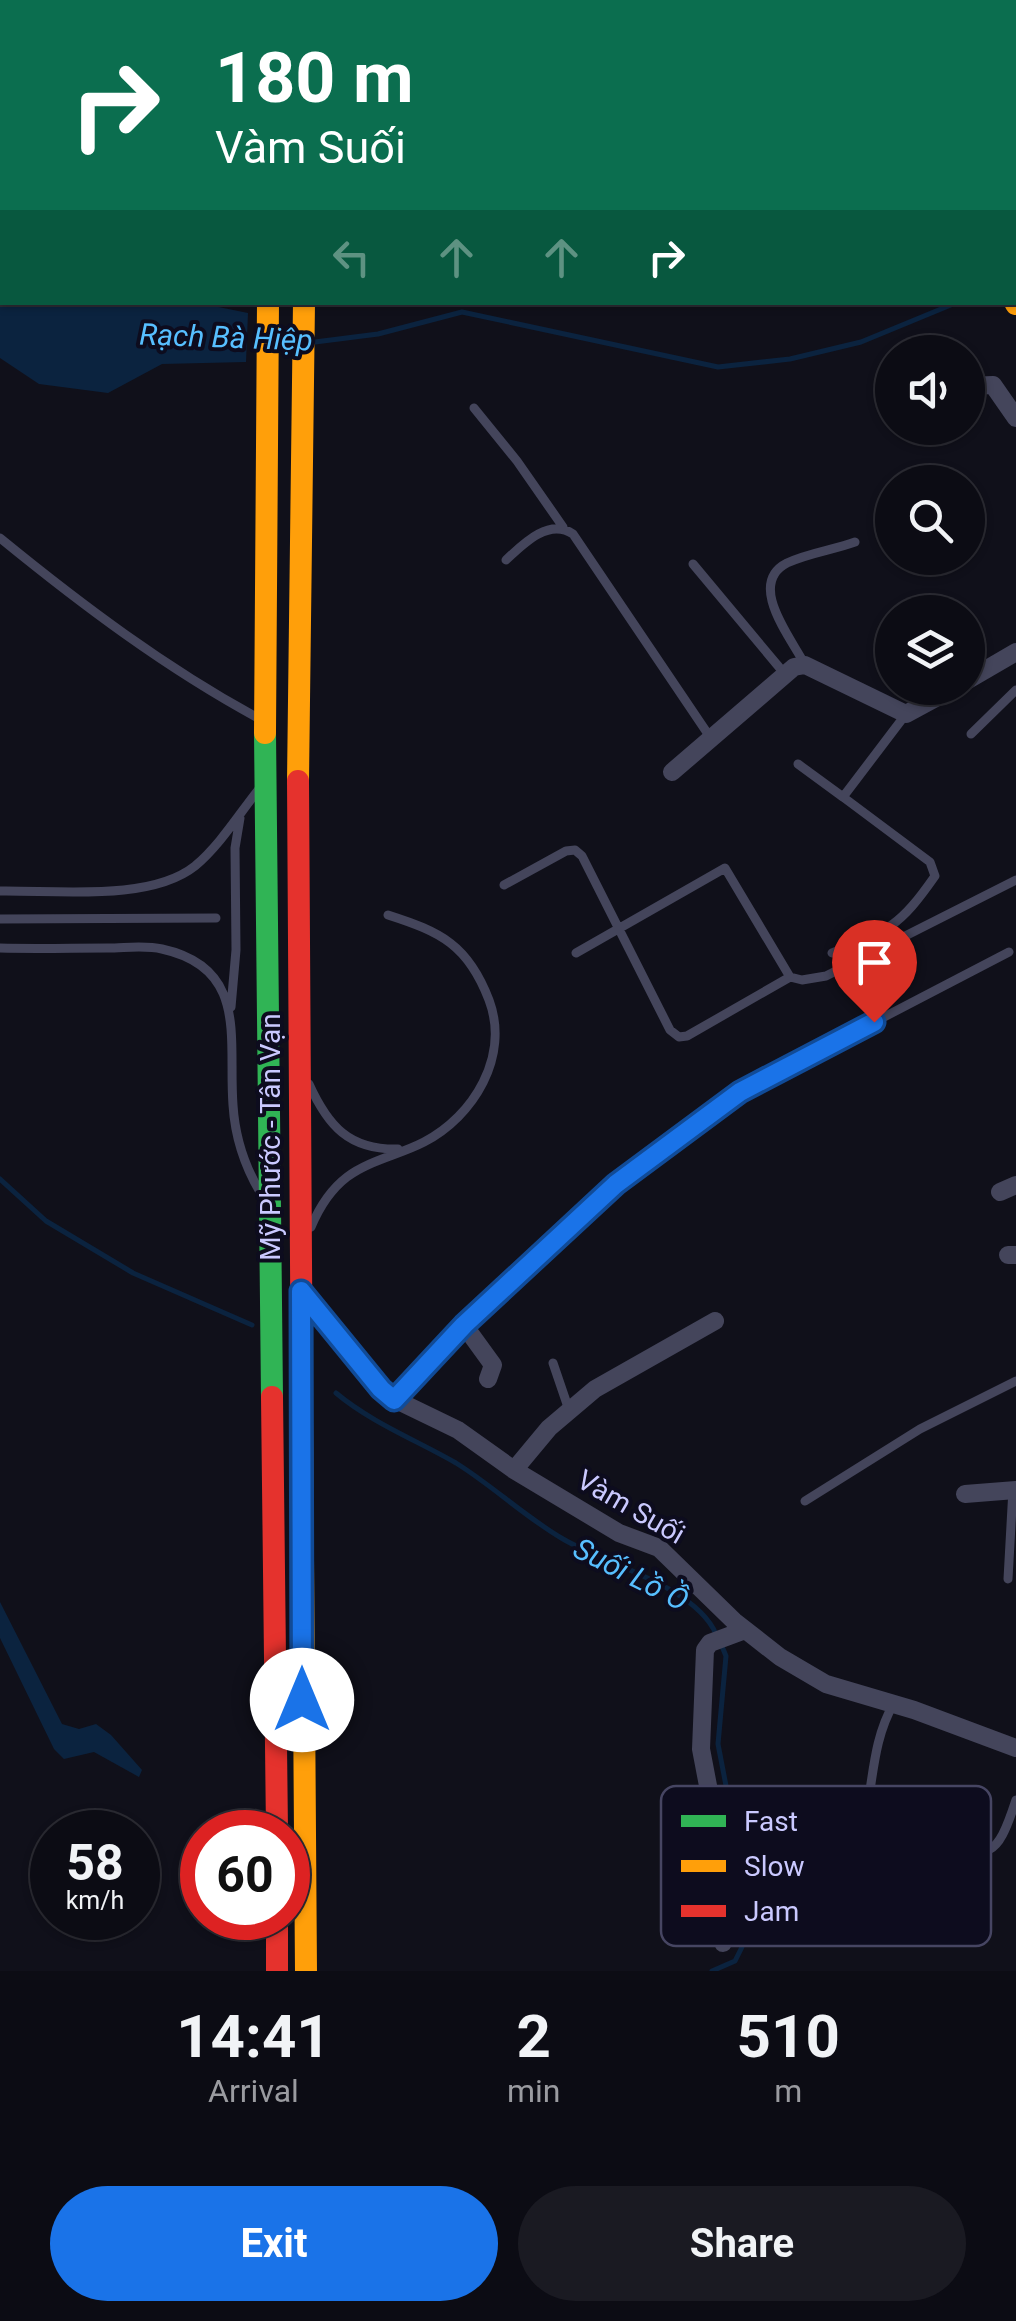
<!DOCTYPE html>
<html lang="en">
<head>
<meta charset="utf-8">
<style>
  :root { --surface:#0c0c14; --page:#1a1a22; --text:#f1f3f6; --muted:#9a9ba0; --line:#2c2c34; --accent:#1a73e8 }
  body { margin:0; font-family:Roboto,sans-serif; background:var(--page); color:var(--text); height:100vh; display:flex; flex-direction:column; font-size:38px; white-space:nowrap }
  * { box-sizing:border-box; margin:0 }
  p { font-size:32px; color:var(--muted) }
  .icon { flex:none; width:55px; height:55px; fill:none; stroke:currentColor; stroke-width:2; stroke-linecap:round; stroke-linejoin:round }
  .map { position:relative; height:1971px; overflow:hidden }
  .details { display:flex; flex-direction:column; background:var(--surface); flex:1 }
  .details>* { flex:none }
  .top-card { position:absolute; left:0px; top:0px; width:1018px; height:305px; box-shadow:0 2px 8px #0004,0 0 0 2px var(--line); background:#0b6e4f; color:#fff; overflow:hidden }
  .tools { position:absolute; left:875px; top:335px; display:grid; gap:20px }
  .tools a { display:grid; place-items:center; width:110px; height:110px; border-radius:50%; background:var(--surface); box-shadow:0 2px 8px #0004,0 0 0 2px var(--line); font-size:50px }
  .speed { position:absolute; left:30px; top:1810px; display:flex; gap:20px; font-size:50px; font-weight:700; text-align:center }
  .speed>* { display:grid; place-content:center; width:130px; height:130px; border-radius:50%; background:var(--surface); box-shadow:0 2px 8px #0004,0 0 0 2px var(--line); line-height:1 }
  .speed small { font-size:25px; font-weight:400 }
  .speed .limit { border:15px solid #d22; background:#fff; color:#111 }
  .pin { position:absolute; display:grid; place-items:center; width:85px; height:85px; color:#fff; margin:-102px -42px; border-radius:50% 50% 50% 0; rotate:-45deg; box-shadow:0 0 10px #0007 }
  .pin .icon { rotate:45deg }
  .me { position:absolute; width:110px; margin:-55px; rotate:0deg; stroke-linejoin:round; filter:drop-shadow(0 0 8px #0008) }
  .turn { display:flex; align-items:center; gap:35px; height:210px; padding:0 50px; font-size:45px }
  .turn .icon { width:130px; height:130px; stroke-width:2.5 }
  .turn b { display:block; font-size:70px; line-height:85px }
  .lanes { display:flex; align-items:center; height:95px; padding:0 50px; background:#0003; justify-content:center; gap:50px; direction:ltr }
  .lanes .off { opacity:.35 }
  .eta { display:flex; justify-content:space-evenly; align-items:center; height:170px; text-align:center }
  .eta b { font-size:60px; font-weight:700; line-height:70px }
  .action { display:flex; gap:20px; margin-top:auto; padding:20px 50px }
  .action a { flex:1; height:115px; border-radius:60px; background:var(--accent); color:#fff; font-size:40px; font-weight:700; line-height:115px; text-align:center }
  .action a+a { background:var(--page); color:var(--text) }
  .map>svg:first-child { display:block }
  .green { fill:#0f2524 }
  .water { fill:#0b233f }
  .lines { fill:none; stroke-linecap:round; stroke-linejoin:round }
  .stream { stroke:#0b233f; stroke-width:5 }
  .lane { stroke:#44455b; stroke-width:9 }
  .street { stroke:#44455b; stroke-width:18 }
  .fast { stroke:#30b455; stroke-width:22 }
  .slow { stroke:#ff9f0a; stroke-width:22 }
  .jam { stroke:#e5322d; stroke-width:22 }
  .route-casing { stroke:#114b97; stroke-width:25 }
  .route { stroke:#1a73e8; stroke-width:18 }
  .labels { text-anchor:middle; dominant-baseline:central; stroke-width:8; stroke-linejoin:round; paint-order:stroke }
  .street-label { font-size:28px; fill:#cac9ff; stroke:#0d0c1e }
  .water-label { font-size:30px; font-style:italic; fill:#57bfff; stroke:#0d0c1e }
  .key { fill:#0d0c1e; stroke:#464562; stroke-width:2.5 }
  .key-label { font-size:28px; fill:#cac9ff }
</style>
</head>
<body>
<div class="map">
<svg width="1016" height="1971" viewBox="0 0 1016 1971">
  <rect width="100%" height="100%" fill="#10101a"/>
  <!-- green -->
  <path class="green" d="M0,0h283l-281,2v143z"/>
  <!-- water -->
  <path class="water" d="M0,187l2,115h192l54,11 -2,49 -84,2 -54,29 -69,-9 -39,-26z
    M0,1602l62,122 17,5 17,-5 15,11 31,35 -3,7 -45,-25 -30,7 -10,-10 -54,-111z"/>
  <g class="lines">
    <!-- stream -->
    <path class="stream" d="M1015,283h1
      M315,342l63,-8 84,-22 256,55 72,-8 71,-17 97,-40
      M0,1179l46,42 87,52 119,52
      M336,1393c36,30 80,47 120,70 37,23 69,54 107,76 44,26 132,47 153,95
      M712,1971l23,-10 7,-14 -10,-130 -14,-73 8,-88 -5,-12"/>
    <!-- lane -->
    <path class="lane" d="M918,0v2
      M640,2l9,-2
      M950,2l5,-2
      M1015,88h1
      M474,408l43,53 46,66
      M0,538c82,67 166,130 258,180
      M506,560c18,-17 43,-42 67,-26l137,203
      M693,564l91,109
      M805,665c-13,-26 -59,-81 -18,-102 21,-10 46,-13 68,-21
      M971,734l45,-44
      M798,764l45,33
      M504,885l62,-34 9,-1 7,6 88,174 9,7 8,-1 103,-59
      M0,891c56,-1 150,11 195,-25 25,-21 44,-52 64,-77
      M0,919l216,-1
      M0,948c36,1 72,0 108,0 17,0 37,-3 54,1 87,19 66,91 71,156 2,32 11,60 27,87
      M576,953l149,-85 65,109 12,3 24,-4 190,-96
      M832,953c57,-22 68,-27 103,-77l-5,-14 -87,-65 63,-83
      M231,1007l5,-57 -1,-102 5,-30
      M309,1084c19,42 40,66 89,65
      M311,1227c8,-19 19,-37 36,-50 23,-17 52,-22 77,-35 50,-26 86,-86 65,-142 -21,-55 -48,-68 -101,-85
      M464,1325l152,-142 124,-91 269,-140
      M553,1363l16,47
      M805,1501l115,-72 96,-48
      M1008,1579l5,-90
      M869,1797c5,-33 8,-65 25,-94
      M929,1838c60,20 66,26 87,-38"/>
    <!-- street -->
    <path class="street" d="M1015,182l1,-1
      M968,386l25,-1 23,33
      M968,680l48,-28
      M672,772l122,-105 11,-2 101,49 48,-26
      M1000,1192l16,-7
      M1008,1255h8
      M302,1291l79,98 13,10 64,31 56,40 105,63 40,15 75,73 46,36 46,27 88,26 102,38
      M394,1399l70,-74 29,40 -5,14
      M514,1470l35,-42 46,-39 120,-68
      M965,1494l51,-4
      M723,1943l-1,-84 -21,-110 4,-99 5,-7 35,-13"/>
    <!-- fast -->
    <path class="fast" d="M310,0v2
      M344,2l1,-2
      M265,733l7,664"/>
    <!-- slow -->
    <path class="slow" d="M886,0l1,2
      M1015,302l1,2
      M265,733l3,-431
      M298,781l6,-479
      M302,1421l4,550"/>
    <!-- jam -->
    <path class="jam" d="M298,781l4,640
      M272,1397l5,435
      M277,1918v53"/>
  </g>
  <g class="lines">
    <defs>
      <path id="route" d="M302,1700l-1,-409 80,98 13,11 70,-75 152,-141 124,-92 134,-70"/>
    </defs>
    <!-- route casing -->
    <use href="#route" class="route-casing"/>
    <!-- route -->
    <use href="#route" class="route"/>
  </g>
  <g class="labels">
    <!-- street labels -->
    <g class="street-label">
      <text transform="translate(270 1137) rotate(-90)">Mỹ Phước - Tân Vạn</text>
      <text transform="translate(631 1507) rotate(30)">Vàm Suối</text>
    </g>
    <!-- water labels -->
    <g class="water-label">
      <text transform="translate(226 337) rotate(2)">Rạch Bà Hiệp</text>
      <text transform="translate(631 1574) rotate(27)">Suối Lồ Ồ</text>
    </g>
  </g>
  <!-- legend -->
  <rect x="661" y="1786" width="330" height="160" rx="15" class="key"/>
  <rect x="681" y="1815" width="45" height="12" fill="#30b455"/>
  <rect x="681" y="1860" width="45" height="12" fill="#ff9f0a"/>
  <rect x="681" y="1905" width="45" height="12" fill="#e5322d"/>
  <g class="key-label">
    <text x="744" y="1831">Fast</text>
    <text x="744" y="1876">Slow</text>
    <text x="744" y="1921">Jam</text>
  </g>
</svg>
<div class="tools">
<a><svg class="icon" aria-label="sound" viewBox="0 0 24 24"><path d="M4 9h4l5-4v14l-5-4H4zM17 9q2 3 0 6"/></svg></a>
<a><svg class="icon" aria-label="search" viewBox="0 0 24 24"><circle cx="10" cy="10" r="6"/><path d="M15 15l6 6"/></svg></a>
<a><svg class="icon" aria-label="layers" viewBox="0 0 24 24"><path d="M12 4l9 5-9 5-9-5zM3 14l9 5 9-5"/></svg></a>
</div>
<div class="speed"><div>58<small>km/h</small></div><div class="limit">60</div></div>
<div class="pin" style="left:874px;top:1022px;background:#d93025"><svg class="icon" aria-label="arrive" viewBox="0 0 24 24"><path d="M6 21V4h12l-3 4 3 4H6"/></svg></div>
<svg class="me" style="left:302px;top:1700px" viewBox="-20 -20 40 40"><circle r="19" fill="#fff"/><path d="M0-13L10 11 0 6-10 11z" fill="#1a73e8"/></svg>
<div class="top-card">
<div class="turn"><svg class="icon" aria-label="right" viewBox="0 0 24 24"><path d="M7 20v-9h11M14 6l5 5-5 5"/></svg><div><b>180 m</b>Vàm Suối</div></div>
<div class="lanes"><svg class="icon off" aria-label="left" viewBox="0 0 24 24"><path d="M17 20v-9H6M10 6l-5 5 5 5"/></svg><svg class="icon off" aria-label="ahead" viewBox="0 0 24 24"><path d="M12 20V5M6 11l6-6 6 6"/></svg><svg class="icon off" aria-label="ahead" viewBox="0 0 24 24"><path d="M12 20V5M6 11l6-6 6 6"/></svg><svg class="icon" aria-label="right" viewBox="0 0 24 24"><path d="M7 20v-9h11M14 6l5 5-5 5"/></svg></div>
</div>
</div>
<section class="details">
<div class="eta">
<div><b>14:41</b><p>Arrival</p></div>
<div><b>2</b><p>min</p></div>
<div><b>510</b><p>m</p></div>
</div>
<div class="action"><a>Exit</a><a>Share</a></div>
</section>
</body>
</html>
